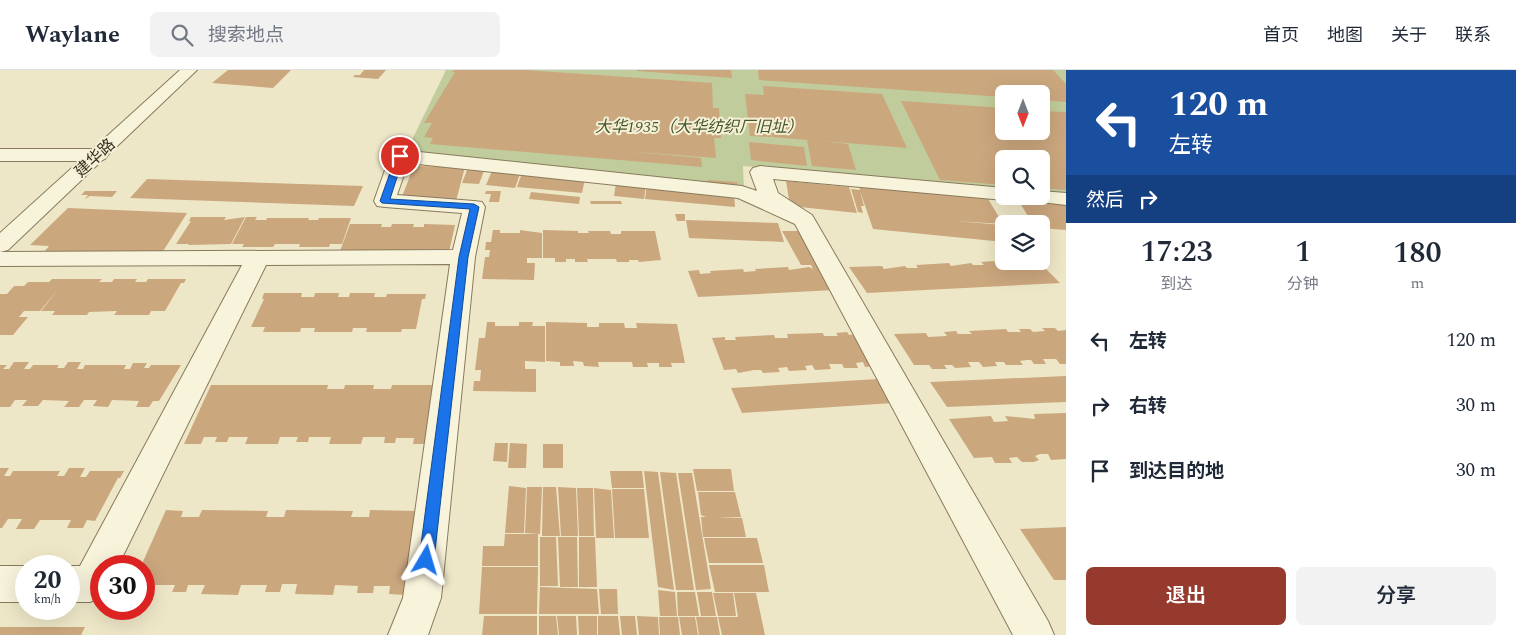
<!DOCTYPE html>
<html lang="zh">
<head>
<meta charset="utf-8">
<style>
  :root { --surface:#fff; --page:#f2f2f3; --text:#1f2937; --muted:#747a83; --line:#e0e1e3; --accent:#973a2e }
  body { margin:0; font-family:Spectral,"Noto Sans SC",serif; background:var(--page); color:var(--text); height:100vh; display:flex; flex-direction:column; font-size:19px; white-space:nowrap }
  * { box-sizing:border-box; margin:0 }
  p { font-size:16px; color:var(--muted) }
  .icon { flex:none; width:28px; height:28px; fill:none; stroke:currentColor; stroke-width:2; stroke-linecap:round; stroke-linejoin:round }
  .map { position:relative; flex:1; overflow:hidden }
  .details { display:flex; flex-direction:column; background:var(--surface); width:450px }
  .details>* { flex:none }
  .guide { background:#1a4fa0; color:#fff; overflow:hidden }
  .needle { width:32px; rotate:180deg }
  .fabs { position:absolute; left:995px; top:15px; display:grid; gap:10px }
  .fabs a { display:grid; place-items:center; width:55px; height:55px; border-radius:8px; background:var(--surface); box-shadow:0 5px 20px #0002; font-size:25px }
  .speed { position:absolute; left:15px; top:485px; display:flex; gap:10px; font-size:25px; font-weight:700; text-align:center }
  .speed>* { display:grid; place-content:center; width:65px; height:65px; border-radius:50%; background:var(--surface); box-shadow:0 5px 20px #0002; line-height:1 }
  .speed small { font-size:12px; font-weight:400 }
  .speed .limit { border:8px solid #d22; background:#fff; color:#111 }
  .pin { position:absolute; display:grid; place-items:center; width:42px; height:42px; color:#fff; margin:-21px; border:2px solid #fff; border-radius:50%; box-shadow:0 1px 5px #0007 }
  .me { position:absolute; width:55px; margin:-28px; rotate:7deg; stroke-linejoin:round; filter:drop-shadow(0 0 4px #0008) }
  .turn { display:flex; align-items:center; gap:18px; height:105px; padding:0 20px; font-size:22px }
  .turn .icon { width:65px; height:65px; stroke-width:2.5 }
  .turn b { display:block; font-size:35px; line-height:42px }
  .then { display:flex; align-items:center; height:48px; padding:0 20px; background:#0003; gap:10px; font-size:19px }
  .eta { display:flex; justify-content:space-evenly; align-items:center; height:85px; text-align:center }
  .eta b { font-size:30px; font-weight:600; line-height:35px }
  .cta { display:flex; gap:10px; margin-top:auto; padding:10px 20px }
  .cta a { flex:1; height:58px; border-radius:8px; background:var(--accent); color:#fff; font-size:20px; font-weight:600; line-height:58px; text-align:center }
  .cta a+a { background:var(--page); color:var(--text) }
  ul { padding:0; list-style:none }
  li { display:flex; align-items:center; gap:15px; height:65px; padding:0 20px }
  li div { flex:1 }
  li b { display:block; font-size:19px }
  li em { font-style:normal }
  header { display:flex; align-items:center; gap:30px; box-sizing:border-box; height:70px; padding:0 25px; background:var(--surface); border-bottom:1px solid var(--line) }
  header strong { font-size:24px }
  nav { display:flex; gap:28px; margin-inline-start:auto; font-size:18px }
  .search { width:350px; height:45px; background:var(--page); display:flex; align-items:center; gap:12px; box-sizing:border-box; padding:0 18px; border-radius:8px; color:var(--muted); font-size:19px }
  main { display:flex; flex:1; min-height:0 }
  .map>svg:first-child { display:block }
  .green { fill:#c0cc9b; fill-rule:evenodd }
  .building { fill:#cba77e }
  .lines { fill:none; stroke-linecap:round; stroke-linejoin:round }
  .minor-casing { stroke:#897a5d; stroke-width:2 }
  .tertiary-casing { stroke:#897a5d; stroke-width:2 }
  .minor { fill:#f8f3db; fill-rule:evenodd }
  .tertiary { fill:#f8f3db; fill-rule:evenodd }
  .route { fill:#1a73e8; stroke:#114b97 }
  .labels { text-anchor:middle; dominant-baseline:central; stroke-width:4; stroke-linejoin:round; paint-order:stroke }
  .far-park-label { font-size:16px; font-style:italic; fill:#455627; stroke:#f5f0d7 }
  .far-street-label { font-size:16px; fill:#3a3020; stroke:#f5f0d7 }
</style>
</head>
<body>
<header>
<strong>Waylane</strong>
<div class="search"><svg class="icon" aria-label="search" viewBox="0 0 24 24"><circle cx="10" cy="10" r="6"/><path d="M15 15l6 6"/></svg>搜索地点</div>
<nav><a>首页</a><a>地图</a><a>关于</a><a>联系</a></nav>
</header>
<main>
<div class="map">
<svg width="1066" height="565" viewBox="0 0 1066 565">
  <rect width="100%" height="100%" fill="#eee7c7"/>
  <!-- green -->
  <path class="green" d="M446,0h620v123l-25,-2v-32h-37v29l-261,-22 1,23 -316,-31 -21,-8zM1004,24h37v37h-37z"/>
  <!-- building -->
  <path class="building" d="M228,0h63l-18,18 -61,-5z
    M364,0h22l-8,9 -25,-2 2,-2h5z
    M454,0h71l187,13 1,25h6l2,30h-7l2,20 -93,-7 78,7 1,9 -272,-23 3,-6 -9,-1 8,-14h-8l31,-51h-3z
    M637,0h94l1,8 -95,-7z
    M758,0h295l13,14v18l-25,-2v-6h-37v3l-245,-17z
    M763,16l119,8 25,54 -84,-7 25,3 8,26 -44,-4 -5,-26 -35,-3 -4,-20 3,20 -21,-1 -5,-42 19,1z
    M901,31l103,7v23h37v-20l25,1v78l-25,-2v-29h-37v26l-64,-5z
    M749,72l55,5 3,19 -56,-6z
    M414,96l51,1 -9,34 -55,-2z
    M467,100l17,1 -5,13 -17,-1z
    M492,101l28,3 -5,14 -29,-3z
    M522,103l63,6 -3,14 -65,-6z
    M147,109l216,7 -9,20 -224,-8z
    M708,110l29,2v4l-29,-3z
    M786,111l63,6 8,26 -67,-7z
    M616,113l30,2 -2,14 -30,-3z
    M647,114l87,10 1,13 -90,-8z
    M859,116l128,11 16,27 -47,-3 47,4 1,17 -131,-13 -13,-38 4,15h-3l2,7 -5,-1 -7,-23 9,1z
    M85,121h32l-5,6 -22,-1 -5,3 3,-4h-7z
    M486,121h15l-2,11h-10l2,-8h-6z
    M531,122l49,5 -1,7 -50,-5z
    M1018,130l48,4v26l-25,-2v-4h-8z
    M590,131h31l1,3h-31z
    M68,138l119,5 -25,40 -118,-1 5,-6 -19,-1z
    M675,144h10v7h-8z
    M191,147h35l-2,3 21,-3 -14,27 -43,1 1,-1h-13l15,-23h-2z
    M246,147h11l-2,3h11l1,-2h42l-1,2h10l1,-2h32l-9,26h-12l-1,3h-30l1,-3h-25l-2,3h-31l2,-3h-12z
    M686,150l92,3 6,19 -95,-4z
    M350,154h32l-1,3h10l1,-3h22l-1,3h11v-3l31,1 -6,27 -109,-1z
    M493,160h7v3h20v-3l22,3v25h-15v5h8l-1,17 -52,-1 3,-22h4l1,-7h-5l1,-8h5z
    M543,160l35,1v2h11l-1,-2h22l1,3h10v-3h34l6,29 -22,2 -1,-2h-9v2h-12l-1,-3h-29l1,3h-13v-3h-9v3h-11v-4h-12z
    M782,161h17l36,59 -137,7 -10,-26 11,-1 1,4 11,-1 -1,-2 33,-2 1,3 12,-1 -1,-2 33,-2 1,3 20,-3 4,2 -2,-4h-10z
    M994,191l2,3 11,-1 -3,-2h34l22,22 -193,10 -18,-26 33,-1 2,3 21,-3 2,2h11l-2,-3 33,-2 2,3 20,-3 2,2h11l-3,-3z
    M52,209h50l-3,3h13l2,-3h23l-2,3h11l2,-3h38l-2,4h-3l-16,28h-14l-2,4h-35l3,-4 -28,1 -2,3h-35l3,-4h-14l18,-23 -19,23h-16l-5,6h9l-15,18h-13v-41h7l7,-8h10l4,-4h21z
    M264,223h38l-1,4h13l1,-4h24l-1,4h11l1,-4h25l-1,4h12l1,-3h39l-1,5h-3l-6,30h-14l-1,3h-35l1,-4h-14l-1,4h-38l1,-4h-14l-1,4h-37l2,-5h-14l13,-28h-2z
    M487,252h8v4h24v-4h14l-1,4h13v36l-20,-1v8h11v23l-63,-1 1,-10h6l1,-11h-6l4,-32h6z
    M546,252l41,1v4h12v-4h25l1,5h12l-1,-5 41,1 8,39h-14l1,4h-13v-4h-12l1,4h-15l-1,-5h-34l1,5 -15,-1 -1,-4 -10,-1 1,5h-14v-4l-14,-1z
    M1042,258h13l3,3 8,-1v34h-6l-4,-5h-13l3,5h-12l-3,-4h-4l-7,1 3,4h-17l-2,-3h-9l2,4 -14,1 -4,-5h-11l3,5 -16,1 -3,-3h-8l3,4h-15l-3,-4h-15l-20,-31 32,-1 2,4 19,-1 -3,-4 12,-1 2,3h14l-3,-3 37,-2 2,3h13l-2,-3h11l3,3 12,-1z
    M847,262l2,3 12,-1 16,32 -12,1 -2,-5 -7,1 2,5h-14l-2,-4h-13l2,5 -16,1 -3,-5 -7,1 2,4 -18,1 -2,-4 -9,1 2,4 -17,1 -2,-3h-7l-16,3 -2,-4 -12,1 -12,-32 13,-1v3h11l-1,-3 39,-2 1,3h13l-1,-4 36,-1 1,3h14l-2,-3z
    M14,292h15l-5,7h6l3,-4h26l-2,3h7l4,-6h13l-4,7h6l2,-4h41l-2,4h6l3,-6h14l-3,5h5l2,-3h30l-22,36h-6l-4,6h-13l3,-6 -27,-1 -4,7 -15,-1 4,-6h-13l-5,7h-15l5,-6 -26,-1 -5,6h-16l5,-6h-12l-5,7h-10v-42h7l-4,4h6z
    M1066,306v26l-119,5 -17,-25z
    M878,309l15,24 -151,10 -11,-25z
    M211,315h117l-1,4h17l1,-4h29l-1,4h18l1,-4h44l-8,59h-15l1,-6h-18l-1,5h-11l1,-6h-22l-2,7h-32l2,-7h-22l-1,5h-12l2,-5h-18l-2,7h-33l3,-7h-19l-2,5h-12l2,-5h-13l-3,7h-17z
    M1066,343v46l-15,1 -3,-6h-8l-5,2 4,4 -5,2h-12l-5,-5 -8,1 3,5h-17l-3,-6 -18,1 -25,-39 42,-3 3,6 14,-1 -3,-5 30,3 -1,-5z
    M495,373h13l-1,19 -14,-1z
    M510,373l17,1 -1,24h-18z
    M543,374h20v24h-20z
    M0,398h9l-5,8h6l3,-5h47l-3,5h7l5,-8h16l-5,9h6l4,-6h34l-4,7h-2l-23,43 -8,-1 -4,8h-16l4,-8h-31l-6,9h-18l6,-10h-14l-6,9h-2z
    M693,399h38l3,22h-37z
    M610,401h32l2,17h-32z
    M644,401l14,1 16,118 -16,-3z
    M660,402l16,1 18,117h-18z
    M678,403h14l19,116 -15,1z
    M509,416l17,2 -2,45h-19z
    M527,417h15l-2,47 -15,-1z
    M543,417h13l4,49h-18z
    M558,417l18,1 2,48h-17z
    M577,418h16l1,48h-15z
    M594,418l17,2 3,48h-18z
    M612,419h32l5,49h-34z
    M698,422h37l6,25h-25l26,1 4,19h-43l-2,-20h5l-5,-2z
    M166,440l17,1 -2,6h18l3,-7 66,1 -2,6h18l2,-7 67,1 -2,6h18l1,-7 49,1 -12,84 -18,-1 1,-8h-16l-1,7h-16l1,-7 -23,-1 -2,10 -38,-1 2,-10h-15l-2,8h-15l2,-7h-26l-3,10 -37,-1 4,-9h-17l-2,7h-14l3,-7h-26l-5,12v-31h-3z
    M1066,457v53h-12l-34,-51z
    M505,464h33v32h-56l1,-20h21z
    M540,467h16l2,49h-18z
    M558,467h19l1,50h-18z
    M579,467h16l2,50h-18z
    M704,468h53l6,25h-54z
    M709,495h55l5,27h-54z
    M482,497h56l-1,47h-58z
    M540,517l57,2 2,25h-60z
    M599,519h18l1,25h-17z
    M658,520l17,2 2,24h-17z
    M677,522h18l4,24h-21z
    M697,522h15l4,24h-15z
    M713,523h20l3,23h-18z
    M734,523h22l9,42h-43l-4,-18h20z
    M484,546h53v19h-55z
    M539,546h17l2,19h-19z
    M557,546h19l1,19h-18z
    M578,546h19v19h-18z
    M598,546h20l2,19h-22z
    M620,546h15l2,19h-15z
    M637,546l21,1 1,18h-20z
    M659,547h19l2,18h-20z
    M679,547h16l3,18h-16z
    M696,547h21l3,18h-21z
    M0,557h85l-4,8h-81z"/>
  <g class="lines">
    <defs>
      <path id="minor" d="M0,79h98l7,2 3,4 -3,4 -7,2h-98z
        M400,80l342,36 15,5 -7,-19 3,-4 7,-2 244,22v8h9l-2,2 -7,2 -231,-21 5,14 34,22 3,5 233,401 6,14h-41l-218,-411 -57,-26 -330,-35 -11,32 77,6 8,1 3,5 -10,50 -34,341 -13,37h-40l15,-37 47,-334 -184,1 -148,301h-17v31l-11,5h-21v-36h11l162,-301 -242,1v-14l453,-2 9,-37 -77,-6 -8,-1 -3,-5 16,-45 3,-4z
        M1041,121l25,2v12l-41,-5 -3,-4h19z
        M0,496h26v36h-26z"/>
      <path id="tertiary" d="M180,0h17l-189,180 -8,2v-19z"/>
    </defs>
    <!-- minor casing -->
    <use href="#minor" class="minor-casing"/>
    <!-- tertiary casing -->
    <use href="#tertiary" class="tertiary-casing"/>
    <!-- minor -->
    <use href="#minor" class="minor"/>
    <!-- tertiary -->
    <use href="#tertiary" class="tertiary"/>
  </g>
  <!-- route -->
  <path class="route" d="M400,84l4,2 -14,43 84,5 5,3 -11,50 -34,303 -2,5 -6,2 -5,-2 -2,-5 40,-303 11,-48 -88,-6 -2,-2 16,-45z"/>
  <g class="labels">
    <!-- far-park labels -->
    <g class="far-park-label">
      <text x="699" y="57">大华1935（大华纺织厂旧址）</text>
    </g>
    <!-- far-street labels -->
    <g class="far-street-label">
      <text transform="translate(95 88) rotate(-43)">建华路</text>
    </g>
  </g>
</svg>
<div class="fabs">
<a><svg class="needle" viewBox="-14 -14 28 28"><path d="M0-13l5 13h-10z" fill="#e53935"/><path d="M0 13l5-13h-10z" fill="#747a83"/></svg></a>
<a><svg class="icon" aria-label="search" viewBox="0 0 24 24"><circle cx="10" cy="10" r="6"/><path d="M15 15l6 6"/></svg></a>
<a><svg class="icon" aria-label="layers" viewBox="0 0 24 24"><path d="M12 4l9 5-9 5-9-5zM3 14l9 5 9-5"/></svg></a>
</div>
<div class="speed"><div>20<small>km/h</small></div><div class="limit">30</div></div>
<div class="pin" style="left:400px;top:86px;background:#d93025"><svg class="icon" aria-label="arrive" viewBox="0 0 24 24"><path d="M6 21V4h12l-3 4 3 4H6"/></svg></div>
<svg class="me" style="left:426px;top:490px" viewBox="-20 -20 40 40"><path d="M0-17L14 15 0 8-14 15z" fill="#1a73e8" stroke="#fff" stroke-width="4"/></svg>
</div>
<section class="details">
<div class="guide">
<div class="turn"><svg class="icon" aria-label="left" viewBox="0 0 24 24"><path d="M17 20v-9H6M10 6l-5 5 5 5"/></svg><div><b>120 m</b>左转</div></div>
<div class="then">然后<svg class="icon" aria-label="right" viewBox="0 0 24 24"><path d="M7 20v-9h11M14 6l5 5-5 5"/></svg></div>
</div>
<div class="eta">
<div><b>17:23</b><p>到达</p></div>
<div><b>1</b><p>分钟</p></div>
<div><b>180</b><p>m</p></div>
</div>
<ul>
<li><svg class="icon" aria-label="left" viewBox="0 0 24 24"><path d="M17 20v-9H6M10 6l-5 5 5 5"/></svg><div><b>左转</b></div><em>120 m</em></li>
<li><svg class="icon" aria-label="right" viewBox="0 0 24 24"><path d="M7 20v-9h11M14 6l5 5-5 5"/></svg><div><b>右转</b></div><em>30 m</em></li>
<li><svg class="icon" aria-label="arrive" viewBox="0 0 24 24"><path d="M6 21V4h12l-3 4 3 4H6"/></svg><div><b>到达目的地</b></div><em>30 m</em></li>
</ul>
<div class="cta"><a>退出</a><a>分享</a></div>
</section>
</main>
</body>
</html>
